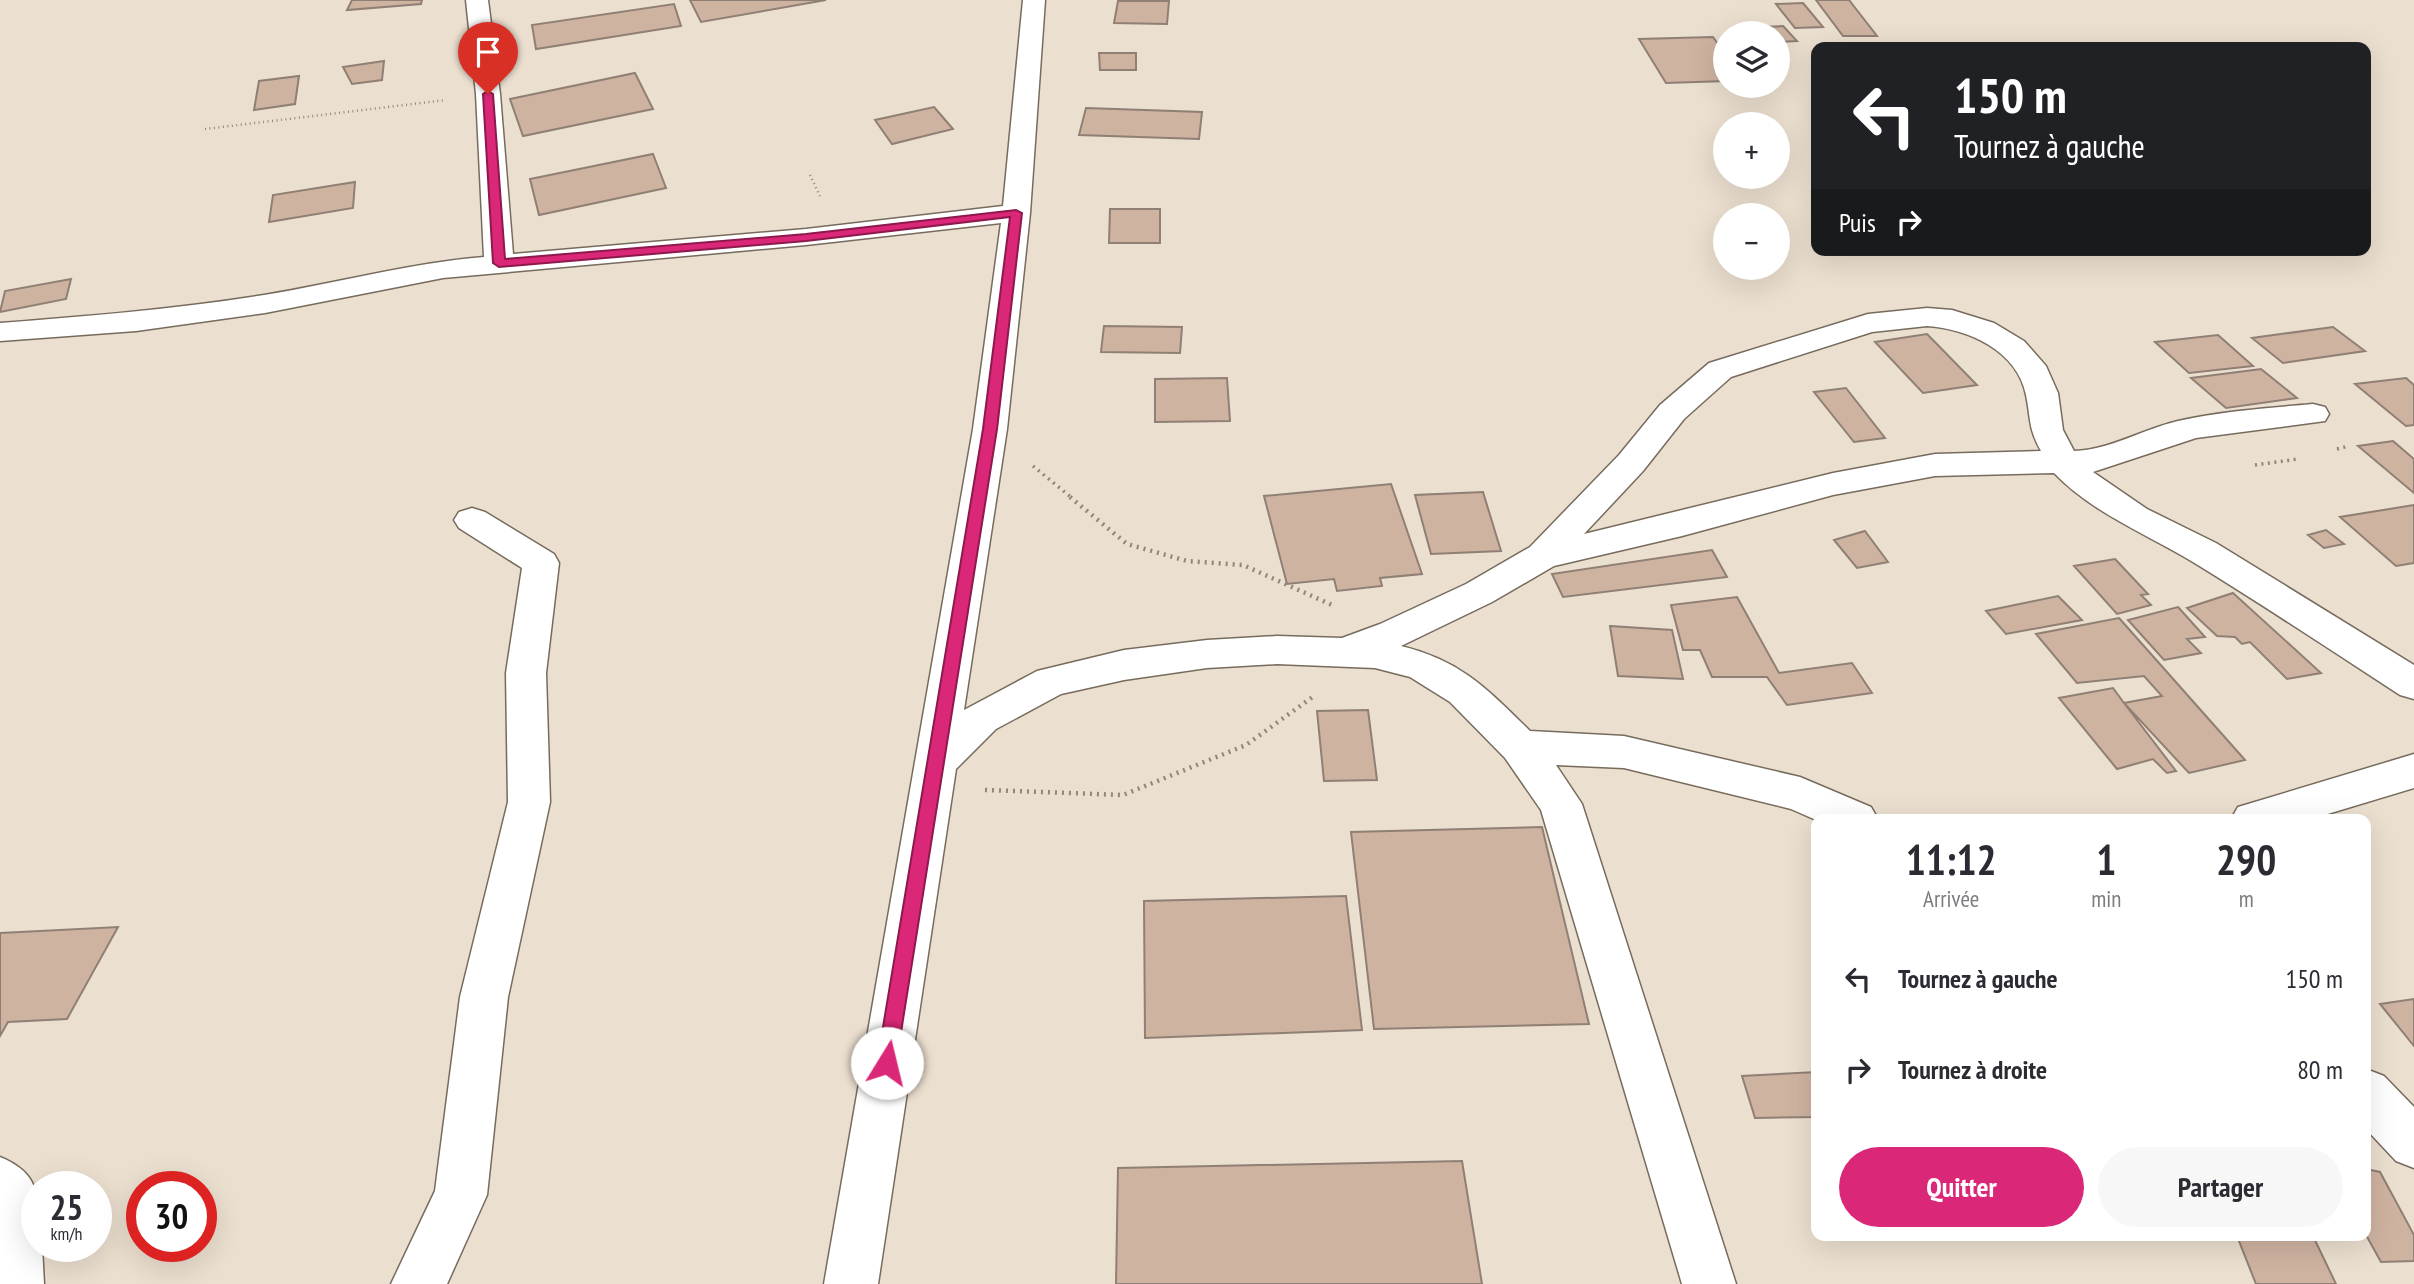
<!DOCTYPE html>
<html lang="fr">
<head>
<meta charset="utf-8">
<style>
  :root { --surface:#fff; --page:#f7f7f7; --text:#2b2b33; --muted:#7c7c81; --accent:#db2777 }
  body { margin:0; font-family:"PT Sans Narrow",sans-serif; background:var(--page); color:var(--text); height:100vh; display:flex; flex-direction:column; font-size:26px; white-space:nowrap }
  * { box-sizing:border-box; margin:0 }
  p { font-size:23px; color:var(--muted) }
  .icon { flex:none; width:38px; height:38px; fill:none; stroke:currentColor; stroke-width:2; stroke-linecap:round; stroke-linejoin:round }
  .map { position:relative; flex:1; overflow:hidden }
  .details { position:absolute; left:1811px; top:814px; width:560px; height:427px; display:flex; flex-direction:column; background:var(--surface); border-radius:14px; box-shadow:0 7px 28px #0002 }
  .details>* { flex:none }
  .top-card { position:absolute; left:1811px; top:42px; width:560px; height:214px; border-radius:14px; box-shadow:0 7px 28px #0002; background:#202124; color:#fff; overflow:hidden }
  .controls { position:absolute; left:1713px; top:21px; display:grid; gap:14px }
  .controls a { display:grid; place-items:center; width:77px; height:77px; border-radius:50%; background:var(--surface); box-shadow:0 7px 28px #0002; font-size:35px }
  .speed { position:absolute; left:21px; top:1171px; display:flex; gap:14px; font-size:35px; font-weight:700; text-align:center }
  .speed>* { display:grid; place-content:center; width:91px; height:91px; border-radius:50%; background:var(--surface); box-shadow:0 7px 28px #0002; line-height:1 }
  .speed small { font-size:18px; font-weight:400 }
  .speed .limit { border:10px solid #d22; background:#fff; color:#111 }
  .pin { position:absolute; display:grid; place-items:center; width:60px; height:60px; color:#fff; margin:-72px -30px; border-radius:50% 50% 50% 0; rotate:-45deg; box-shadow:0 0 7px #0007 }
  .pin .icon { rotate:45deg }
  .me { position:absolute; width:77px; margin:-38px; rotate:9deg; stroke-linejoin:round; filter:drop-shadow(0 0 5px #0008) }
  .turn { display:flex; align-items:center; gap:24px; height:147px; padding:0 28px; font-size:32px }
  .turn .icon { width:91px; height:91px; stroke-width:2.5 }
  .turn b { display:block; font-size:49px; line-height:60px }
  .then { display:flex; align-items:center; height:66px; padding:0 28px; background:#0003; gap:14px; font-size:26px }
  .eta { display:flex; justify-content:space-evenly; align-items:center; height:119px; text-align:center }
  .eta b { font-size:42px; font-weight:700; line-height:49px }
  .action { display:flex; gap:14px; margin-top:auto; padding:14px 28px }
  .action a { flex:1; height:80px; border-radius:42px; background:var(--accent); color:#fff; font-size:28px; font-weight:700; line-height:80px; text-align:center }
  .action a+a { background:var(--page); color:var(--text) }
  ul { padding:0; list-style:none }
  li { display:flex; align-items:center; gap:21px; height:91px; padding:0 28px }
  li div { flex:1 }
  li b { display:block; font-size:26px }
  li em { font-style:normal }
  .map>svg:first-child { display:block }
  .building { fill:#cfb3a1; stroke:#8f7f75; stroke-width:2 }
  .lines { fill:none; stroke-linecap:round; stroke-linejoin:round }
  .minor-casing { stroke:#766b5d; stroke-width:3 }
  .path-far2 { stroke:#8f877c; stroke-width:2.5; stroke-dasharray:1 3.5; stroke-linecap:butt }
  .path-far1 { stroke:#8f877c; stroke-width:3.5; stroke-dasharray:2 4.5; stroke-linecap:butt }
  .path { stroke:#8f877c; stroke-width:4.5; stroke-dasharray:2 5; stroke-linecap:butt }
  .minor { fill:#fff; fill-rule:evenodd }
  .route { fill:#db2777; stroke:#8e194d; stroke-width:2 }
</style>
</head>
<body>
<div class="map">
<svg width="2414" height="1284" viewBox="0 0 2414 1284">
  <rect width="100%" height="100%" fill="#ebdfcf"/>
  <!-- building -->
  <path class="building" d="M352,0h70l-1,4 -74,6z
    M690,0h136l-125,22z
    M1816,0h33l28,36h-34z
    M1118,1h51l-2,23 -53,-1z
    M1803,3l20,24 -28,1 -19,-24z
    M674,4l7,22 -145,23 -4,-24z
    M1783,26l14,15 -18,1 -1,-9h-8l-6,-6z
    M1713,37l13,18v26l-60,2 -27,-44z
    M1099,53h37v17h-36z
    M384,61l-2,19 -30,4 -9,-17z
    M635,73l18,36 -130,27 -13,-37z
    M299,76l-4,28 -41,6 5,-29z
    M934,107l19,22 -61,15 -17,-24z
    M1086,108l116,4 -3,27 -120,-4z
    M653,154l13,34 -127,27 -9,-36z
    M355,182l-2,26 -84,14 4,-27z
    M1110,209h50v34h-51z
    M71,279l-5,20 -66,13 5,-21z
    M1104,326l78,1 -2,26 -79,-1z
    M2333,327l32,24 -82,12 -31,-25z
    M1927,334l50,51 -54,8 -48,-51z
    M2218,335l35,31 -64,7 -34,-31z
    M2261,369l36,29 -71,10 -35,-30z
    M1227,378l3,43 -75,1v-43z
    M2406,378l8,7v40l-8,1 -51,-42z
    M1846,388l39,50 -31,4 -40,-50z
    M2393,441l21,18v34l-56,-47z
    M1391,484l31,90 -42,4 2,8 -45,5 -3,-12 -47,5 -23,-88z
    M1483,492l18,59 -70,3 -16,-59z
    M2414,505v58l-18,3 -56,-49z
    M2326,530l18,14 -20,4 -16,-13z
    M1865,531l23,31 -31,6 -23,-28z
    M1712,550l15,27 -164,20 -11,-23z
    M2115,559l33,35 -7,1 10,10 -34,9 -43,-48z
    M2233,593l88,80 -34,6 -37,-37 -8,2 -7,-7 -18,-1 -30,-28z
    M2058,596l24,24 -76,14 -20,-23z
    M1737,597l42,76 73,-10 20,30 -85,12 -20,-28h-55l-12,-27h-17l-12,-45z
    M2178,607l27,30 -18,2 14,14 -37,7 -36,-40z
    M2119,618l126,142 -56,13 -65,-70 38,-7 -18,-20 -67,7 -41,-49z
    M1610,626l62,4 11,49 -65,-3z
    M2113,688l11,15 52,68 -9,2 -14,-14 -36,10 -58,-71z
    M1368,710l9,70 -53,1 -7,-70z
    M1542,827l47,197 -215,5 -23,-197z
    M1346,896l16,134 -217,8 -1,-137z
    M118,927l-51,92 -59,3 -8,14v-103z
    M2414,999v47l-34,-42z
    M1816,1072v45l-61,1 -13,-42z
    M1462,1161l20,123h-366l2,-116z
    M2366,1169l14,3 34,63v26l-33,1 -15,-27z
    M2237,1236h76l23,48h-80z"/>
  <g class="lines">
    <defs>
      <path id="minor" d="M466,0h22l12,94 13,160 293,-25 197,-23 20,-206h22l-15,213 -23,216 -43,281 73,-39 87,-21 83,-10 70,-4 65,2 38,-14 86,-40 64,-37 89,-92 41,-50 49,-42 159,-49 59,-6 25,2 42,13 30,18 22,25 12,27 5,37 11,21c36,-1 69,-22 104,-30 44,-10 90,-13 135,-17l12,3 4,7 -4,7 -129,17 -103,34 54,37 69,34 198,122v34l-14,-4c-69,-45 -137,-90 -207,-133 -48,-29 -99,-48 -139,-89l-119,3 -102,19 -151,41 -128,30 -62,36 -91,44c61,15 86,43 129,85l94,5 176,41 71,30 7,12 -62,1 -25,-11 -167,-41 -68,-3 26,39 154,480h-54l-141,-474 -36,-52 -55,-56 -40,-25 -35,-9 -98,-4 -70,4 -83,12 -63,14 -65,35 -40,40 -78,515h-54l149,-855 28,-206 -195,22 -363,33 -178,35 -129,18 -136,10v-18c89,-7 177,-14 264,-28 74,-12 146,-32 220,-38l-8,-163zM1927,326c41,3 90,24 99,69 5,24 2,33 15,56l-106,3 -102,19 -249,61 59,-63 41,-52 47,-42 141,-45z
        M472,508l13,4 69,42 5,9 -13,110 4,129 -42,195 -21,198 -40,89h-56l44,-93 25,-194 48,-195 -2,-129 16,-105 -63,-40 -5,-8 5,-8z
        M2414,754v34l-103,31h-80l7,-12z
        M2366,1069l18,7 30,31v61l-18,-7 -30,-32z
        M0,1157c46,19 37,46 37,89h5l2,38h-44z"/>
    </defs>
    <!-- minor casing -->
    <use href="#minor" class="minor-casing"/>
    <!-- path-far2 -->
    <path class="path-far2" d="M205,129l241,-29
      M810,175l10,21"/>
    <!-- path-far1 -->
    <path class="path-far1" d="M2337,449l12,-3
      M2255,465l43,-6
      M1033,466l39,32"/>
    <!-- path -->
    <path class="path" d="M1070,497l57,47 60,17 56,4 89,40
      M985,790l138,5 123,-50 68,-49"/>
    <!-- minor -->
    <use href="#minor" class="minor"/>
  </g>
  <!-- route -->
  <path class="route" d="M488,91l5,3 12,165 301,-25 210,-24 6,3 -25,216 -102,641 -8,3 -7,-3 -3,-7 106,-634 27,-212 -204,24 -307,26 -6,-4 -10,-169z"/>
</svg>
<div class="controls">
<a><svg class="icon" aria-label="layers" viewBox="0 0 24 24"><path d="M12 4l9 5-9 5-9-5zM3 14l9 5 9-5"/></svg></a>
<a>+</a>
<a>−</a>
</div>
<div class="speed"><div>25<small>km/h</small></div><div class="limit">30</div></div>
<div class="pin" style="left:488px;top:94px;background:#d93025"><svg class="icon" aria-label="arrive" viewBox="0 0 24 24"><path d="M6 21V4h12l-3 4 3 4H6"/></svg></div>
<svg class="me" style="left:887px;top:1063px" viewBox="-20 -20 40 40"><circle r="19" fill="#fff"/><path d="M0-13L10 11 0 6-10 11z" fill="#db2777"/></svg>
<div class="top-card">
<div class="turn"><svg class="icon" aria-label="left" viewBox="0 0 24 24"><path d="M17 20v-9H6M10 6l-5 5 5 5"/></svg><div><b>150 m</b>Tournez à gauche</div></div>
<div class="then">Puis<svg class="icon" aria-label="right" viewBox="0 0 24 24"><path d="M7 20v-9h11M14 6l5 5-5 5"/></svg></div>
</div>
<section class="details">
<div class="eta">
<div><b>11:12</b><p>Arrivée</p></div>
<div><b>1</b><p>min</p></div>
<div><b>290</b><p>m</p></div>
</div>
<ul>
<li><svg class="icon" aria-label="left" viewBox="0 0 24 24"><path d="M17 20v-9H6M10 6l-5 5 5 5"/></svg><div><b>Tournez à gauche</b></div><em>150 m</em></li>
<li><svg class="icon" aria-label="right" viewBox="0 0 24 24"><path d="M7 20v-9h11M14 6l5 5-5 5"/></svg><div><b>Tournez à droite</b></div><em>80 m</em></li>
</ul>
<div class="action"><a>Quitter</a><a>Partager</a></div>
</section>
</div>
</body>
</html>
